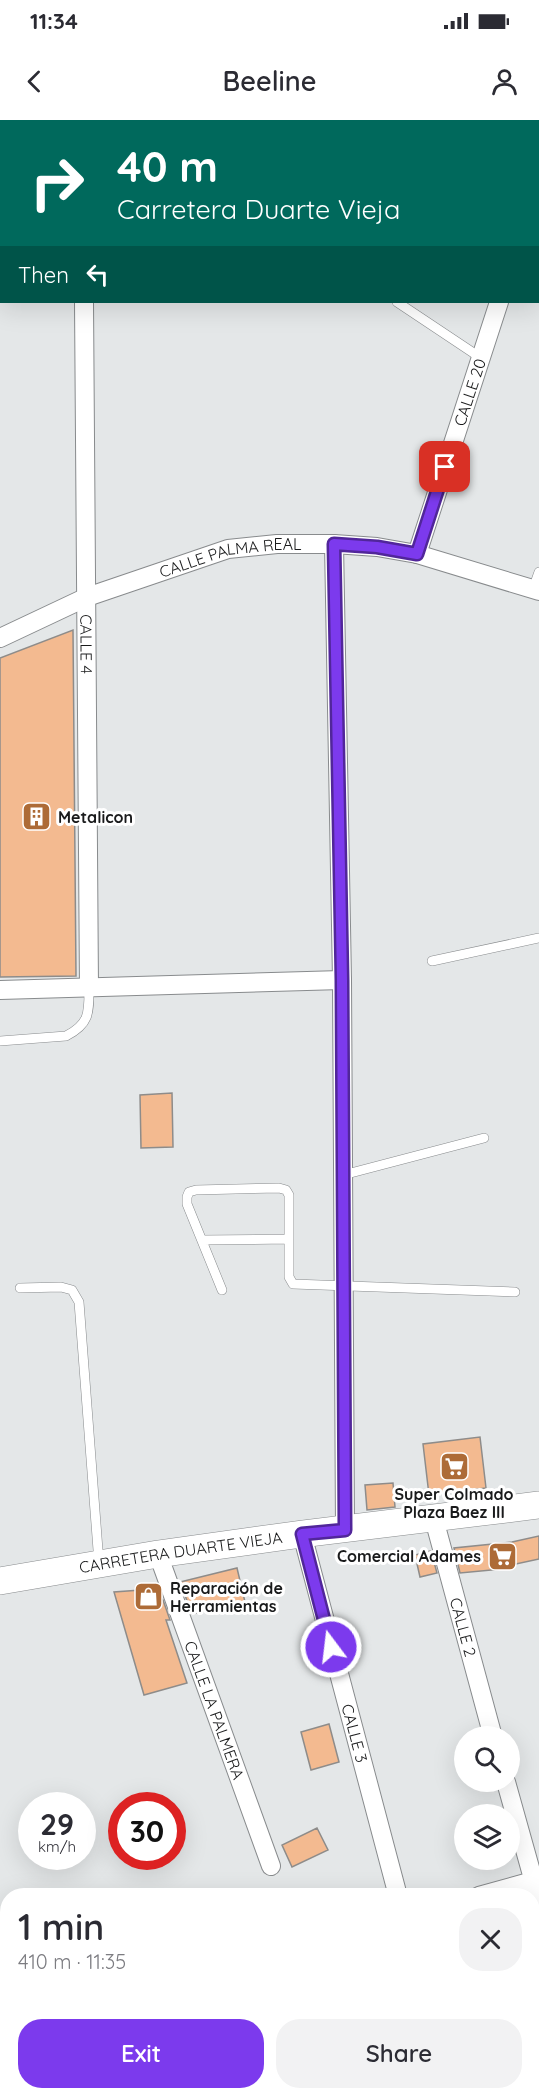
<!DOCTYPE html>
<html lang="en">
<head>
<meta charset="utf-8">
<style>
  :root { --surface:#fff; --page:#f2f2f3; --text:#2b2b33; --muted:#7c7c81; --accent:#7c3aed }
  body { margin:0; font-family:Quicksand,sans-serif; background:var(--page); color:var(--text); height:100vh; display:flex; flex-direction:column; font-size:22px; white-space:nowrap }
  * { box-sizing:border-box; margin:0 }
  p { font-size:20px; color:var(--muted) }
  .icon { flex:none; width:33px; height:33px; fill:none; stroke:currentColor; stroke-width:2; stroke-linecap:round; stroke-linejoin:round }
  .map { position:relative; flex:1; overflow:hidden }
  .details { position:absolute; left:0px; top:1768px; width:540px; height:212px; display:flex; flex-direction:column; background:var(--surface); border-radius:24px 24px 0 0; box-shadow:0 6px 24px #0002 }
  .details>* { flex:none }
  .banner { position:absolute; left:0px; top:0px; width:540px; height:183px; box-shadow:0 6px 24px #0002; background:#00695c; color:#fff; overflow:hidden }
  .tools { position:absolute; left:454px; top:1606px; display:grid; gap:12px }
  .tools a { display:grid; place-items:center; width:66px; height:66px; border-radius:50%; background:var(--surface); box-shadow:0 6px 24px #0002; font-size:30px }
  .speed { position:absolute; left:18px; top:1672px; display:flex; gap:12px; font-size:30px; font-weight:700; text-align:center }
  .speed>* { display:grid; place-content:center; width:78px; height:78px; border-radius:50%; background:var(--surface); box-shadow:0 6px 24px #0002; line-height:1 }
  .speed small { font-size:15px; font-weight:400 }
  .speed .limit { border:9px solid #d22; background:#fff; color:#111 }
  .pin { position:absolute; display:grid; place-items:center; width:51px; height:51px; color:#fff; margin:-26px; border-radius:12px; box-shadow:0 3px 9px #0006 }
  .me { position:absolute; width:66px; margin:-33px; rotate:345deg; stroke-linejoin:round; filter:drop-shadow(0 0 4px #0008) }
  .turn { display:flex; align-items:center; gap:21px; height:126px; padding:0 18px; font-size:27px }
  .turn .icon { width:78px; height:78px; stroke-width:2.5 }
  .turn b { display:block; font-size:42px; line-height:51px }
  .then { display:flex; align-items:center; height:57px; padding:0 18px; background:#0003; gap:12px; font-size:22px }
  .round { display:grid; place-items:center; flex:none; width:63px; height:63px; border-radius:24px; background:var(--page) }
  .overview { display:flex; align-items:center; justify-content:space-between; height:102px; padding:0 18px }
  h1 { font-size:36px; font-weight:600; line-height:45px }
  .primary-button { display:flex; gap:12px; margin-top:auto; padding:12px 18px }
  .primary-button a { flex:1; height:69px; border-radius:24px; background:var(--accent); color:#fff; font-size:24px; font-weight:600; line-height:69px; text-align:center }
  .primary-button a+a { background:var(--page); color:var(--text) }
  .status { display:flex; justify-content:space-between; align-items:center; height:42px; padding:0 30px; background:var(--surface); direction:ltr }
  .status svg { height:16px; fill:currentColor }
  header { display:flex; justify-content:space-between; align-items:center; height:78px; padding:0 18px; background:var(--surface); font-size:27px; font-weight:600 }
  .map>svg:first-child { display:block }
  .building { fill:#f3ba90; stroke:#8e8c8a; stroke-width:1.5 }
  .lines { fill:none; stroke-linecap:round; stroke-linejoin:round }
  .lane-casing { stroke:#888b8d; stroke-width:10 }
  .street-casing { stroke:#888b8d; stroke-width:20 }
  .secondary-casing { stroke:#888b8d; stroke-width:28 }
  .lane { stroke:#fff; stroke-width:9 }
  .street { stroke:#fff; stroke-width:18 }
  .secondary { stroke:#fff; stroke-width:27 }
  .route-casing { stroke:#51269a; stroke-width:15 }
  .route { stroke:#7c3aed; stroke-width:10 }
  .labels { text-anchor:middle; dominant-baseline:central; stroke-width:6; stroke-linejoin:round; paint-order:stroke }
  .street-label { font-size:16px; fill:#191a1b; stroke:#fff }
  .poi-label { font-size:16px; font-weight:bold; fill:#191a1b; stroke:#fff; text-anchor:start }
</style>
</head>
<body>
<div class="status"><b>11:34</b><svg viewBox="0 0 49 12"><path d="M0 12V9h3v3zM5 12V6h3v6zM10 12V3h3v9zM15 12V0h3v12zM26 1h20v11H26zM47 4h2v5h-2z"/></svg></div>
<header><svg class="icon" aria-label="back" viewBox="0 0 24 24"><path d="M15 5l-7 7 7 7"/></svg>Beeline<svg class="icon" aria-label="person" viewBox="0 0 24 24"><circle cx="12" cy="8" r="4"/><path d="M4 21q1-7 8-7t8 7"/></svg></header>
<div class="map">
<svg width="539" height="1979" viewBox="0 0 539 1979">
  <rect width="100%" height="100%" fill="#e4e7e8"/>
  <!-- building -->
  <path class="building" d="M73,510l3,346 -76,1v-319z
    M172,973l1,54 -32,1 -1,-53z
    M480,1317l6,51 -57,7 -6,-51z
    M393,1363l2,24 -28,3 -2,-25z
    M539,1416v23l-28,6 1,3 -52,5 -6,-25 58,-6z
    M431,1431l6,22 -17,4 -5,-22z
    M237,1448l8,34 -53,12 -12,-32z
    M141,1470h10l12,10 7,20h-4l21,63 -43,12 -30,-103z
    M329,1604l10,38 -28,8 -10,-38z
    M317,1708l11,22 -36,17 -10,-22z"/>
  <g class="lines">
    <defs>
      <path id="lane" d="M397,182l84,56
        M533,469l6,-17
        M432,841l107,-23
        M0,921l66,-5c24,-12 23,-24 23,-48
        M343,1055l141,-37
        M202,1120l87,-1
        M20,1168l41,-1 11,3 7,12 20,261
        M222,1170l-35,-86v-7l2,-5 7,-2 83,-2 7,2 3,5v82l4,7 222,8"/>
      <g id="street">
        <path d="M84,0v2"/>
        <path d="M538,61l1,-2"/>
        <path d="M0,116l2,-1"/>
        <path id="s1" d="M84,182l5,686"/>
        <path d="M334,424l8,436 3,550"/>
        <path id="s2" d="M417,434l82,-252"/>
        <path id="s3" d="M0,518l87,-41 141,-48 49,-5h57l43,3 40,7 122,37"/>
        <path d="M0,870l342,-10"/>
        <path id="s4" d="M434,1399l59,218"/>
        <path id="s5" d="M302,1414l96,362"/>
        <path id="s6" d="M158,1434l113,312"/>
        <path d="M506,1662l33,118"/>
        <path d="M479,1776l54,-15"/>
        <path d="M0,1867l8,3"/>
        <path d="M201,1972l11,7"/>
        <path d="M454,1972l2,7"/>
      </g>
      <g id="secondary">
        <path id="s7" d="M0,1461l158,-27 144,-20 237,-29"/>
      </g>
    </defs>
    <!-- lane casing -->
    <use href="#lane" class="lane-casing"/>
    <!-- street casing -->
    <use href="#street" class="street-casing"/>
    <!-- secondary casing -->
    <use href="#secondary" class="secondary-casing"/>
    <!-- lane -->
    <use href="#lane" class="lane"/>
    <!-- street -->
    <use href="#street" class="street"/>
    <!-- secondary -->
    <use href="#secondary" class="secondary"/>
  </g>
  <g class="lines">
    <defs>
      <path id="route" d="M331,1527l-29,-113 43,-4 -3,-550 -8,-436 43,3 40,7 28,-87"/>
    </defs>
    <!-- route casing -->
    <use href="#route" class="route-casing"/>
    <!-- route -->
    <use href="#route" class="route"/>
  </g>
  <!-- icons -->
  <defs>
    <symbol id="building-square" viewBox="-11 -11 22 22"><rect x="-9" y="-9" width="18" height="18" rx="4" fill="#ad6b37" stroke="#fff"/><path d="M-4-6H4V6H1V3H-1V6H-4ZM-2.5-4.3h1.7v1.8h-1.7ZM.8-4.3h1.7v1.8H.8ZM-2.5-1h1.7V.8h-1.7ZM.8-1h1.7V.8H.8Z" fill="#fff"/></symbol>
    <symbol id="supermarket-square" viewBox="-11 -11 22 22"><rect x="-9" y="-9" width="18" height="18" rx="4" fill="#ad6b37" stroke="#fff"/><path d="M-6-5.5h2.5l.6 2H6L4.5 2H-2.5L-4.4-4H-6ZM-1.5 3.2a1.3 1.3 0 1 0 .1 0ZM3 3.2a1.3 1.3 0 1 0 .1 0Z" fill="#fff"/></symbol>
    <symbol id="shop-square" viewBox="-11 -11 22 22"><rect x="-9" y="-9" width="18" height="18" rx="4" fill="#ad6b37" stroke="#fff"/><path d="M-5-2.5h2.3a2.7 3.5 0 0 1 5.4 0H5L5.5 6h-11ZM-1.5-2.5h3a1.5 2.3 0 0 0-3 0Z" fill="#fff"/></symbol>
  </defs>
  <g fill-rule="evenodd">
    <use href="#building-square" x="20" y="680" width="33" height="33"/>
    <use href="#supermarket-square" x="438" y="1330" width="33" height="33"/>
    <use href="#supermarket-square" x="486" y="1420" width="33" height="33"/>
    <use href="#shop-square" x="132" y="1460" width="33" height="33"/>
  </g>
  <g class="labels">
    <!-- street labels -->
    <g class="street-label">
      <text stroke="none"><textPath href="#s2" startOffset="170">CALLE 20</textPath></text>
      <text stroke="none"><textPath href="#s3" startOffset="246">CALLE PALMA REAL</textPath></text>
      <text stroke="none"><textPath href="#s1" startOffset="342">CALLE 4</textPath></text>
      <text stroke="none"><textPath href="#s7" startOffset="183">CARRETERA DUARTE VIEJA</textPath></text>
      <text stroke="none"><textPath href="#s4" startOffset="112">CALLE 2</textPath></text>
      <text stroke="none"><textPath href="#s6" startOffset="166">CALLE LA PALMERA</textPath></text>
      <text stroke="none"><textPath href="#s5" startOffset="206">CALLE 3</textPath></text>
    </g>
    <!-- poi labels -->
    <g class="poi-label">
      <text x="58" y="697">Metalicon</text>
      <text x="454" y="1374" text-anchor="middle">Super Colmado<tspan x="454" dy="18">Plaza Baez III</tspan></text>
      <text x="481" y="1436" text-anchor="end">Comercial Adames</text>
      <text x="170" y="1468">Reparación de<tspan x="170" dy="18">Herramientas</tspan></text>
    </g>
  </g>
</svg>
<div class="tools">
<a><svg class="icon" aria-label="search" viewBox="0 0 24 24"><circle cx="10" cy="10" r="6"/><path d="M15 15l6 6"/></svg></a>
<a><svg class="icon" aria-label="layers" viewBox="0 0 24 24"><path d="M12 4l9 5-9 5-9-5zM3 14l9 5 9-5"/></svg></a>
</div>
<div class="speed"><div>29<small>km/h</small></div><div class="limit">30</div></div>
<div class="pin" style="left:445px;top:347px;background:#d93025"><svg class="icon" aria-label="arrive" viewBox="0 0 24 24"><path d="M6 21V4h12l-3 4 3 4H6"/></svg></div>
<svg class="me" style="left:331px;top:1527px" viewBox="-20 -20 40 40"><circle r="17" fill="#7c3aed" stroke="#fff" stroke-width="3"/><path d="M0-11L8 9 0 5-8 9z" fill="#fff"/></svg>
<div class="banner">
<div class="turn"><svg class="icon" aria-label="right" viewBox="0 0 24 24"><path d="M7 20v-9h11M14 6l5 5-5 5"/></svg><div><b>40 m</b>Carretera Duarte Vieja</div></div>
<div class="then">Then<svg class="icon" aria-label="left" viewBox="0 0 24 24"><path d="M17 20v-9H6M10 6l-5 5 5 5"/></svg></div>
</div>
<section class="details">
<div class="overview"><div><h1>1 min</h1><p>410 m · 11:35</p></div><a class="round"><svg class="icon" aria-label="close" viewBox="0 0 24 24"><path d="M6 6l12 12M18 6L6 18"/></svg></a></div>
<div class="primary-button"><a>Exit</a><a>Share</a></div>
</section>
</div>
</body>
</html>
